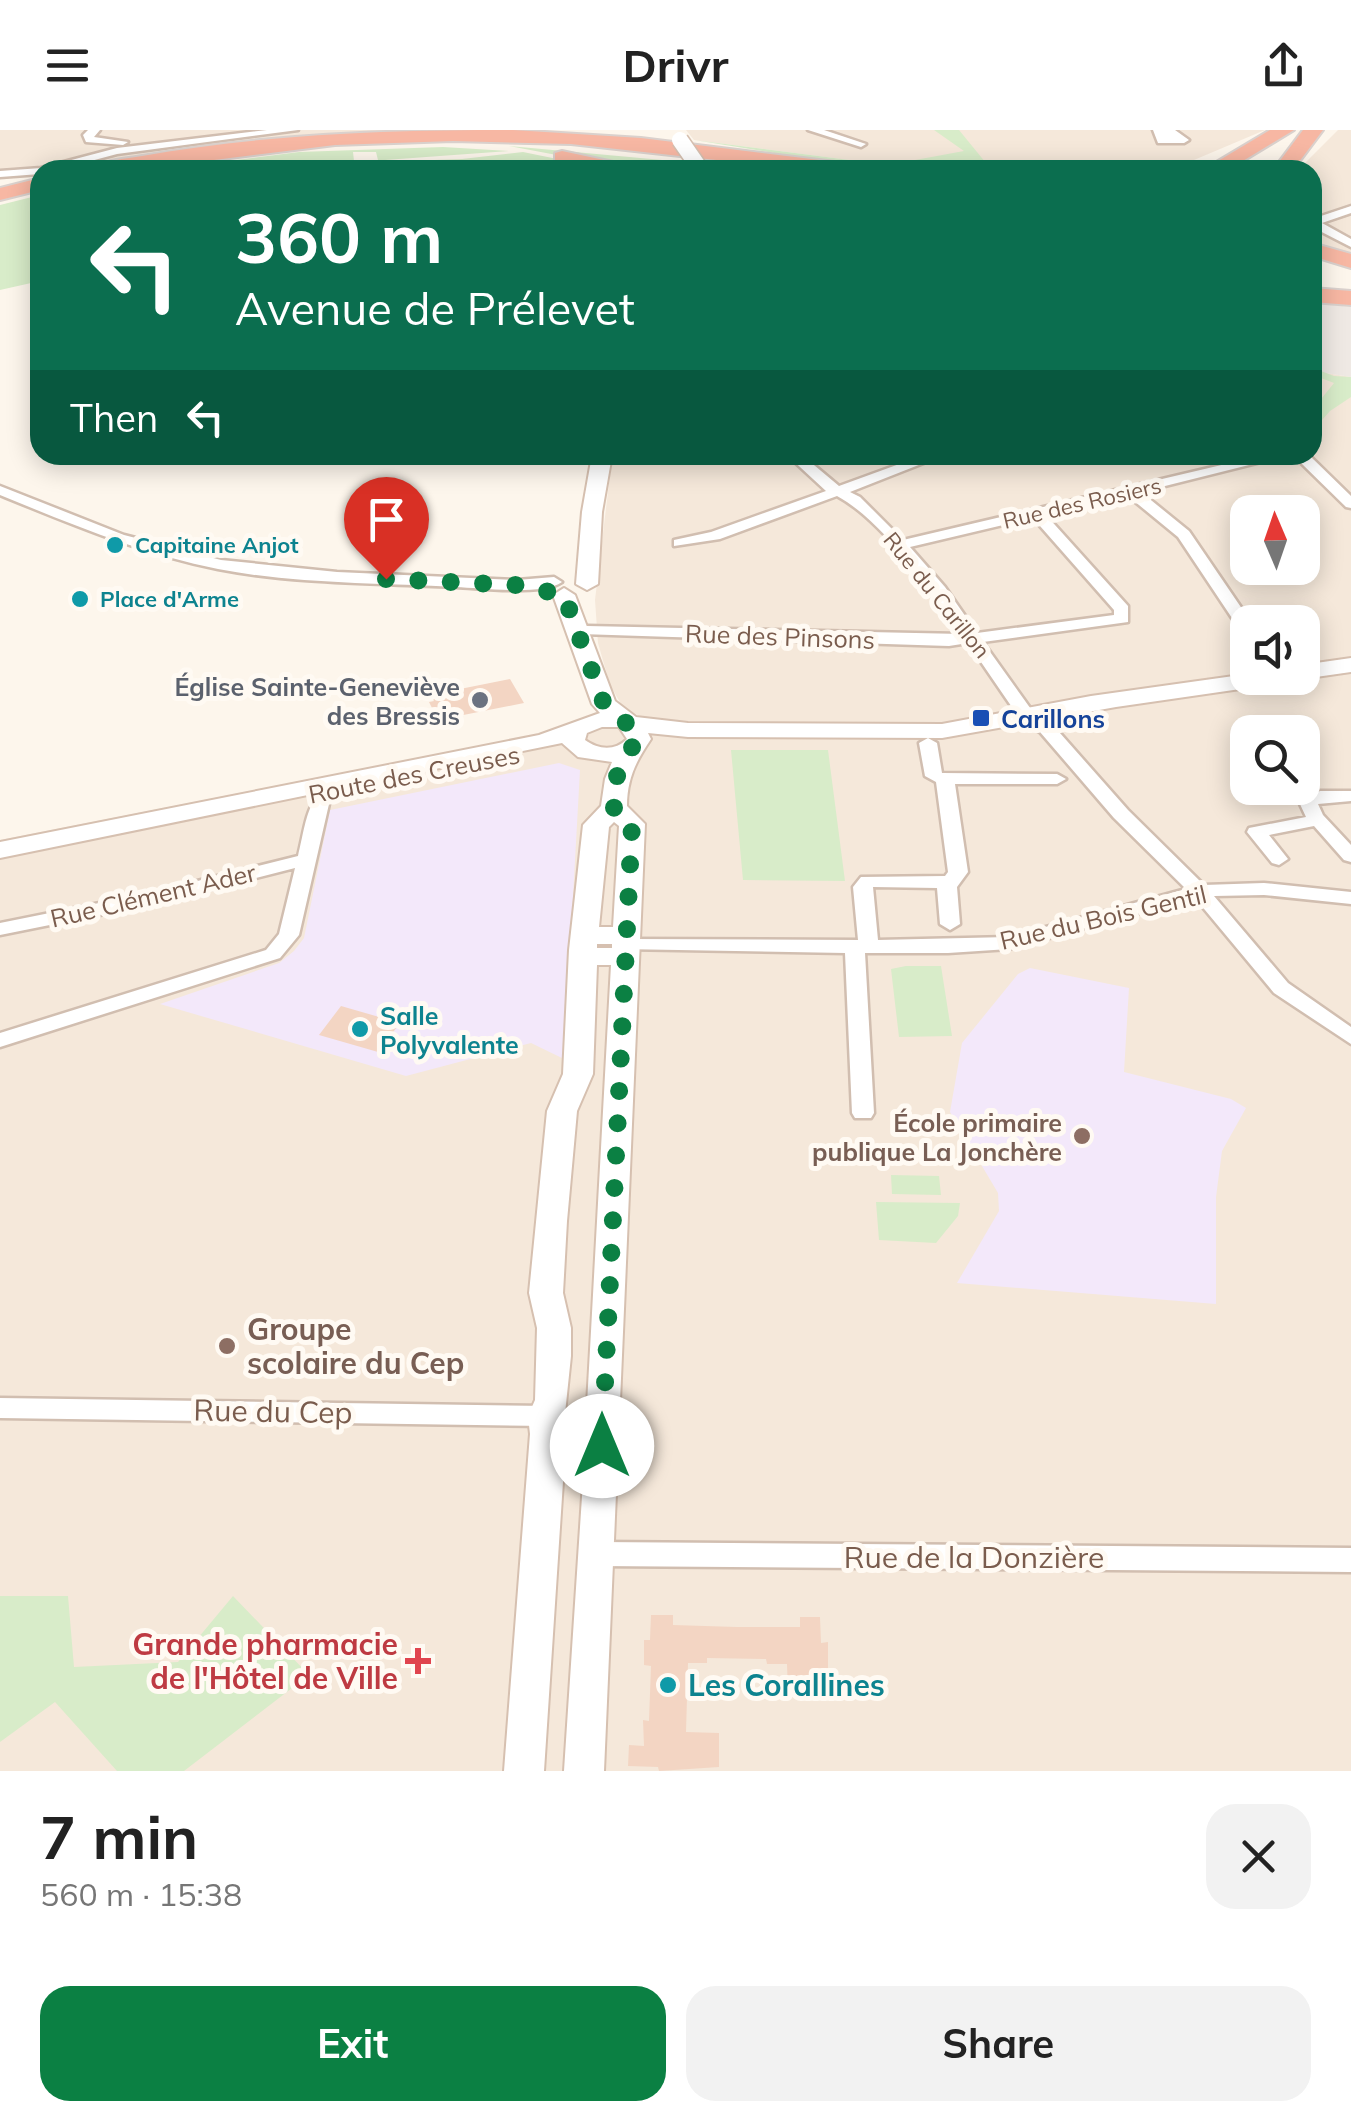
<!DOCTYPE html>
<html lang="en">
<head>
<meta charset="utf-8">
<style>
  :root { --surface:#fff; --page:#f2f2f2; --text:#222; --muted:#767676; --accent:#0b8043 }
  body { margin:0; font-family:Mulish,sans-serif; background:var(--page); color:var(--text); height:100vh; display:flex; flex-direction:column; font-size:38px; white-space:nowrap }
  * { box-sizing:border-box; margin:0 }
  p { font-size:32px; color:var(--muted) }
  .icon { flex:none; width:55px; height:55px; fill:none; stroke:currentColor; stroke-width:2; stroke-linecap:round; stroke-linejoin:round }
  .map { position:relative; height:1641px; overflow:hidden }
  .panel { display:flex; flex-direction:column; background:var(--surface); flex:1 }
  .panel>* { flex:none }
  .hud { position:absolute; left:30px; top:30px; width:1292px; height:305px; border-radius:30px; box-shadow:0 5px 25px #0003; background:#0b6e4f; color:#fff; overflow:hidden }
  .needle { width:65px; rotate:358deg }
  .controls { position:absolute; left:1230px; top:365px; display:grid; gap:20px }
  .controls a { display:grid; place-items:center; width:90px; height:90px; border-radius:20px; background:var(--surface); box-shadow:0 5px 25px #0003; font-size:50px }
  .pin { position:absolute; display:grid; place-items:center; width:85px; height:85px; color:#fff; margin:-102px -42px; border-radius:50% 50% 50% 0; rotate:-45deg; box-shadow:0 0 10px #0007 }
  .pin .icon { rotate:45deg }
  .me { position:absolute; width:110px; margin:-55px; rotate:0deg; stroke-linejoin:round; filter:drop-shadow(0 0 8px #0008) }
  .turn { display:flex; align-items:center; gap:35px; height:210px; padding:0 40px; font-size:45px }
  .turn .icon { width:130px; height:130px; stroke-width:2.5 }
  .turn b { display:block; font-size:70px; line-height:85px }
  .then { display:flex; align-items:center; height:95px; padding:0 40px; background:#0003; gap:20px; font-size:38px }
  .round { display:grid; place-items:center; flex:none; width:105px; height:105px; border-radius:30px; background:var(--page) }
  .overview { display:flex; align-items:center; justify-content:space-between; height:170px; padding:0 40px }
  h1 { font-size:60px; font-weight:700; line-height:75px }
  .primary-button { display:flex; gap:20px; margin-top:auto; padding:20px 40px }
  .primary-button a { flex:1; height:115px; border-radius:30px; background:var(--accent); color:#fff; font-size:40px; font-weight:700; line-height:115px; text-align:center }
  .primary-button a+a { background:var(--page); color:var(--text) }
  header { display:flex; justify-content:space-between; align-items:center; height:130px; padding:0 40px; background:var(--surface); font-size:45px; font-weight:700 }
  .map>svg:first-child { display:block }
  .residential { fill:#f5e8da; fill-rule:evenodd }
  .industrial { fill:#efe9e4 }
  .education { fill:#f3e8fa }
  .green { fill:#d8ecc9 }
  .building { fill:#f3d5c3 }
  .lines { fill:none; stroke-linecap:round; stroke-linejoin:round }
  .street-casing { stroke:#d1beb0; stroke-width:5 }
  .secondary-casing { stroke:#d6c0b0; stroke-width:4 }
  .highway-casing { stroke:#dad1cd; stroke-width:4 }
  .street { fill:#fff; fill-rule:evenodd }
  .secondary { fill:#fff; fill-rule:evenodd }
  .highway { fill:#f7b7a3; fill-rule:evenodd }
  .secondary-bridge-casing { stroke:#d6c0b0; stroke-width:19; stroke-linecap:butt }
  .secondary-bridge { stroke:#fff; stroke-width:16 }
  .route { stroke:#0b8043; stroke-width:18; stroke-dasharray:0 32.4 }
  .culture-dot { fill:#0f9aa8; stroke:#fffaf3; stroke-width:4 }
  .worship-dot { fill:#6b7280; stroke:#fffaf3; stroke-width:4 }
  .transit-dot { fill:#1a4fb4; stroke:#fffaf3; stroke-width:4 }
  .education-dot { fill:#8d6e63; stroke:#fffaf3; stroke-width:4 }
  .health-dot { fill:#e0444e; stroke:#fffaf3; stroke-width:4 }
  .labels { text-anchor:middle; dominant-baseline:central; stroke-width:10; stroke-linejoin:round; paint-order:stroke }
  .far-street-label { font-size:22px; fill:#7a5c4d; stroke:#fffaf3 }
  .far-culture-label { font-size:22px; font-weight:bold; fill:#0d838f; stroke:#fffaf3; text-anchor:start }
  .street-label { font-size:25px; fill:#7a5c4d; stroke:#fffaf3 }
  .worship-label { font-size:25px; font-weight:bold; fill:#5b616d; stroke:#fffaf3; text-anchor:end }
  .transit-label { font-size:25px; font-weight:bold; fill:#164399; stroke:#fffaf3; text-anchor:start }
  .culture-label { font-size:25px; font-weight:bold; fill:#0d838f; stroke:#fffaf3; text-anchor:start }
  .education-label { font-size:25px; font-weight:bold; fill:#785e54; stroke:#fffaf3; text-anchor:end }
  .near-education-label { font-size:30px; font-weight:bold; fill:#785e54; stroke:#fffaf3; text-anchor:start }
  .near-street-label { font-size:30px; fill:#7a5c4d; stroke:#fffaf3 }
  .near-health-label { font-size:30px; font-weight:bold; fill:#be3a42; stroke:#fffaf3; text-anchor:end }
  .near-culture-label { font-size:30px; font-weight:bold; fill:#0d838f; stroke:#fffaf3; text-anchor:start }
</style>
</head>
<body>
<header><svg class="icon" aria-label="menu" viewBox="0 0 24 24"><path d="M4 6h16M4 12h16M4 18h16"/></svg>Drivr<svg class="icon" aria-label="share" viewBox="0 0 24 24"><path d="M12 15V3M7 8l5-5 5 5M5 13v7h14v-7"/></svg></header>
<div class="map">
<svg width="1351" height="1641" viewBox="0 0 1351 1641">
  <rect width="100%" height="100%" fill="#fdf6ec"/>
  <!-- residential -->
  <path class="residential" d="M0,0h391l-199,16 -192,32z
    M686,0h579l-71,30 -39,10h-229l-232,-30z
    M1338,0h13v124l-30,-10 -8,-7 -1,-67h-14z
    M1313,241l38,6v1394h-1351v-931l595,-117 55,-4 -25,-8 -15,-26 -12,-42 -3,-43 16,-133 8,-12h693zM1248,382h54v56h-54zM1248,492h54v56h-54zM1248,602h54v56h-54z"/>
  <!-- industrial -->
  <path class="industrial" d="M1313,173l38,4v70l-38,-6z"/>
  <!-- education -->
  <path class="education" d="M559,633l21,7 -16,289 -33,-16 -125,33 -246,-72 119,-41 15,-12 10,-13 26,-128z
    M1030,838l99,20 -5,84 107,27 15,9 -24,43 -6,46v107l-259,-21 42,-72 -1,-18 -48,-81 12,-69 56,-69z"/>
  <!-- green -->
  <path class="green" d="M934,0h25l27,33 12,7h-117l-187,-30 194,25 76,-14z
    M509,16l175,16 6,8h-54z
    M443,17l66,4 -124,9h-7l-2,-8h-23l2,18h-196l140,-18z
    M523,22l88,18h-231l-1,-8 83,-3z
    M40,65v86l-40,9v-85z
    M1313,238l21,8 17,1v20l-21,14 -15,17 -2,-19 21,-26 -21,-8z
    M366,369l42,1 -10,38h-44z
    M731,620h97l17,131 -102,-1z
    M906,836h35l11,70 -53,1 -8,-68z
    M891,1045l48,1 2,19 -49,-1z
    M876,1072l84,1 -2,13 -22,27 -57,-3z
    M0,1466h68l6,71 104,-5 55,-66 76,79 -125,96h-67l-62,-69 -55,40z"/>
  <!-- building -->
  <path class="building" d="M510,549l14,24 -86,17 -9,-18 5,-1 -4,-6z
    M341,876l59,17 -22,29 -59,-17z
    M651,1485h22v10l64,2h63v-10h20l1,26 7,-1v26h-5l1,27 -36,-1 -1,-30h-20l-1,-5 -59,-1v5h-19l-2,69 33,1v34l-60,4 -1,-4 -30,-1 1,-21 15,1 -1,-26 6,1 2,-55 -7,-1v-25h6z"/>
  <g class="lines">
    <defs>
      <path id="street" d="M88,0h12l-6,7 34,5 -5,3 -37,-3 -3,-7z
        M267,0h31l-181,24 -60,16h-17v4l-40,3v-6l41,-3 76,-20z
        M808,0h16l42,14 -5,3z
        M1153,0h22l14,10 -5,3h-26z
        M1351,76v7l-29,10 29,16v8l-39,-20v-8z
        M787,325h15l37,31 85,-31h20l-94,37 10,5 43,43 361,-85h25l-148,37 48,39 62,91h-3v13l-6,-2 -64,-96 -50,-41 -82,19 82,91v16l-145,20 50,70 -2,2 21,10 76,86 76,75 60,-2 87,9v12l-87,-9 -50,1 74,87 63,44v17l-77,-51 -79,-95 -186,51 -61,4h-83l9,160 -3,5h-16l-3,-5 -7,-160 -224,-4 -3,-4 10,-6 230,1 -5,-53 8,-10 84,-1 3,-4 -12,-90 -11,-6 -6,-33 9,-5 9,5 5,30 115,1 9,5 -9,5h-102l13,88 -11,15 3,37 -10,6 -10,-6 -3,-36 -64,-1 5,53 131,-3 177,-48 -72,-71 -74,-86 -21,-10 -1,-6 -50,-73 -19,3 -368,-12v-6l6,-2 375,8c-29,-42 -80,-114 -125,-138l-117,43 -46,7v-6l37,-8 115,-41zM1033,388l81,92v5l-137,18 -32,-46 -35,-40z
        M1300,326h10l41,40v12l-5,-1 -46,-45z
        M0,356l124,49 97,25 116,12 180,8 37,-3 8,5c-20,14 -80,6 -106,5 -78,-4 -161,-3 -238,-18 -76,-15 -147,-45 -218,-74z
        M352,645l6,1 3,4c-9,11 -24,11 -32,24l-30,131 -19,23 -280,89v-14l266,-83 13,-16 16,-66 -146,37 -149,30v-12l149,-30 149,-37c10,-40 8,-68 54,-81z
        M1320,661h31v10l-33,3 5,11 28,30v17l-7,-2 -30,-34 -45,9 19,24 -9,6 -7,-2 -25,-31 2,-4 57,-11 -7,-15z
        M0,1268l546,8 9,3 4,7 -4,7 -9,3 -546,-8z
        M598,1412l753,6v24l-753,-6 -10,-4 -4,-8 4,-8z"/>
      <path id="secondary" d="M592,325h20l-10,57 -4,72 -11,6 -11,-6 6,-72z
        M564,458l11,7 40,106 21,16 52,6 254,1 149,-28 157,-22v4h32l-12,7 -152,22 -174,31 -254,-1 -40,-4 3,6c-15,22 -24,40 -24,67l18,18 -41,947h-40l21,-320h-20l-21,320h-40l26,-337 -2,-18 7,-16 2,-72 -8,-35 18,-182 16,-37 6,-124 14,-125 18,-19 4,-27 7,-17 -34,-5 -16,-14 -562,115v-16l539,-107 61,-22 -8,-9 -39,-109zM602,597h17l8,12c-12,12 -28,11 -42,1l2,-7zM614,692l5,4 -6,101h-14l10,-100zM597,814h15v4h-15zM597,835h14l-25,458h-22l7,-67v-28l-8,-35 4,-72 10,-110 16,-37z
        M1351,528v14l-49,7 -6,-1h6v-13z"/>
      <path id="highway" d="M513,0l128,8 211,26 10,6h-56l-235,-26 -118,-3 -118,4 -201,25h-43c11,-10 35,-11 51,-14 123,-22 247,-26 371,-26z
        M1270,0h24l-66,40h-25z
        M1303,0h20l-30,40h-20z
        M562,21l70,15 3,4h-39l-41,-9v-8z
        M40,48v12l-40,10v-12z
        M1312,113l39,11v14l-39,-12z
        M1312,158l39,3v14l-39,-3z"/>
    </defs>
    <!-- street casing -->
    <use href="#street" class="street-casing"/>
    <!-- secondary casing -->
    <use href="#secondary" class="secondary-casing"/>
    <!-- highway casing -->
    <use href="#highway" class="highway-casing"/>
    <!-- street -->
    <use href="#street" class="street"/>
    <!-- secondary -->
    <use href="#secondary" class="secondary"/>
    <!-- highway -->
    <use href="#highway" class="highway"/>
    <defs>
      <path id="secondary-bridge" d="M680,10l18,26"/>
    </defs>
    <!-- secondary-bridge casing -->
    <use href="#secondary-bridge" class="secondary-bridge-casing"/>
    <!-- secondary-bridge -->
    <use href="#secondary-bridge" class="secondary-bridge"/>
  </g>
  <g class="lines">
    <!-- route -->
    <path class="route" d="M386,449l131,6 47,10 40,109 35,30 -25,48v26l18,16 -30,622"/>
  </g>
  <!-- markers -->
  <g class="culture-dot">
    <circle cx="115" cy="415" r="10"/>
    <circle cx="80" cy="469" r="10"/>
    <circle cx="360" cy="899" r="10"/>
    <circle cx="668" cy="1555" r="10"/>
  </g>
  <circle class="worship-dot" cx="480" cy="570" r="10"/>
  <rect class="transit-dot" x="971" y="578" width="20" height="20" rx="5"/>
  <g class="education-dot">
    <circle cx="1082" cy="1006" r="10"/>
    <circle cx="227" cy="1216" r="10"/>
  </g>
  <path class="health-dot" d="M413 1516h10v10h10v10h-10v10h-10v-10h-10v-10h10z"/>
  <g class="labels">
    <!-- far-street labels -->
    <g class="far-street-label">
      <text transform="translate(1082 373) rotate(-13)">Rue des Rosiers</text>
      <text transform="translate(937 465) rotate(51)">Rue du Carillon</text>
    </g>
    <!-- far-culture labels -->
    <g class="far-culture-label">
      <text x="135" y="415">Capitaine Anjot</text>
      <text x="100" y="469">Place d'Arme</text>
    </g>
    <!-- street labels -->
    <g class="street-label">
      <text transform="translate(780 506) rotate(2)">Rue des Pinsons</text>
      <text transform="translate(414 644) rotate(-11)">Route des Creuses</text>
      <text transform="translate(153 765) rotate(-13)">Rue Clément Ader</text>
      <text transform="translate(1103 787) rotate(-13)">Rue du Bois Gentil</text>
    </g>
    <!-- worship labels -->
    <g class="worship-label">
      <text x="460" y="556">Église Sainte-Geneviève<tspan x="460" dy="29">des Bressis</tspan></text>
    </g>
    <!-- transit labels -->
    <g class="transit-label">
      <text x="1001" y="588">Carillons</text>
    </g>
    <!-- culture labels -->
    <g class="culture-label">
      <text x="380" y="885">Salle<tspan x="380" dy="29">Polyvalente</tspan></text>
    </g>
    <!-- education labels -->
    <g class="education-label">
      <text x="1062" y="992">École primaire<tspan x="1062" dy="29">publique La Jonchère</tspan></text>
    </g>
    <!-- near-education labels -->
    <g class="near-education-label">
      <text x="247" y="1199">Groupe<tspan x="247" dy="34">scolaire du Cep</tspan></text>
    </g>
    <!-- near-street labels -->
    <g class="near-street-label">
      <text transform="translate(273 1281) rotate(1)">Rue du Cep</text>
      <text x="974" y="1427">Rue de la Donzière</text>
    </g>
    <!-- near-health labels -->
    <g class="near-health-label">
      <text x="398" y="1514">Grande pharmacie<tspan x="398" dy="34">de l'Hôtel de Ville</tspan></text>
    </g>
    <!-- near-culture labels -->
    <g class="near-culture-label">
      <text x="688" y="1555">Les Corallines</text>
    </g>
  </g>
</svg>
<div class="controls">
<a><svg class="needle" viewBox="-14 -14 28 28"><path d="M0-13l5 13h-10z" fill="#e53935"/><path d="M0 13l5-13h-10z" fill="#767676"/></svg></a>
<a><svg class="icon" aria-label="sound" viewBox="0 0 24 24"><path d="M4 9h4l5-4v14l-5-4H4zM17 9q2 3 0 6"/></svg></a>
<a><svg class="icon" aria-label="search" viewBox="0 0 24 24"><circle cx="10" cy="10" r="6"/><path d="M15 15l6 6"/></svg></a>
</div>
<div class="pin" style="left:386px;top:449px;background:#d93025"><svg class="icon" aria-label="arrive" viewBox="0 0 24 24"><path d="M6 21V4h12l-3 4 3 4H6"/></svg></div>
<svg class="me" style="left:602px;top:1316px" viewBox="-20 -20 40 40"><circle r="19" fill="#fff"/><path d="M0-13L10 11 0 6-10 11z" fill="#0b8043"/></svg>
<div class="hud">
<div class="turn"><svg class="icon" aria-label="left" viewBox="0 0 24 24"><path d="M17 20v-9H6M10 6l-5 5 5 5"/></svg><div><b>360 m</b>Avenue de Prélevet</div></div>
<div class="then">Then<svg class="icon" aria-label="left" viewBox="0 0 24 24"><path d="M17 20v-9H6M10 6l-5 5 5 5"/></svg></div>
</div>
</div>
<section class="panel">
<div class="overview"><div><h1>7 min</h1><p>560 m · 15:38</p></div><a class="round"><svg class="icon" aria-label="close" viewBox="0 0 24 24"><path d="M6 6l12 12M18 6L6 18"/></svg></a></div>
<div class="primary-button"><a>Exit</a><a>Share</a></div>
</section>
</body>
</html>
